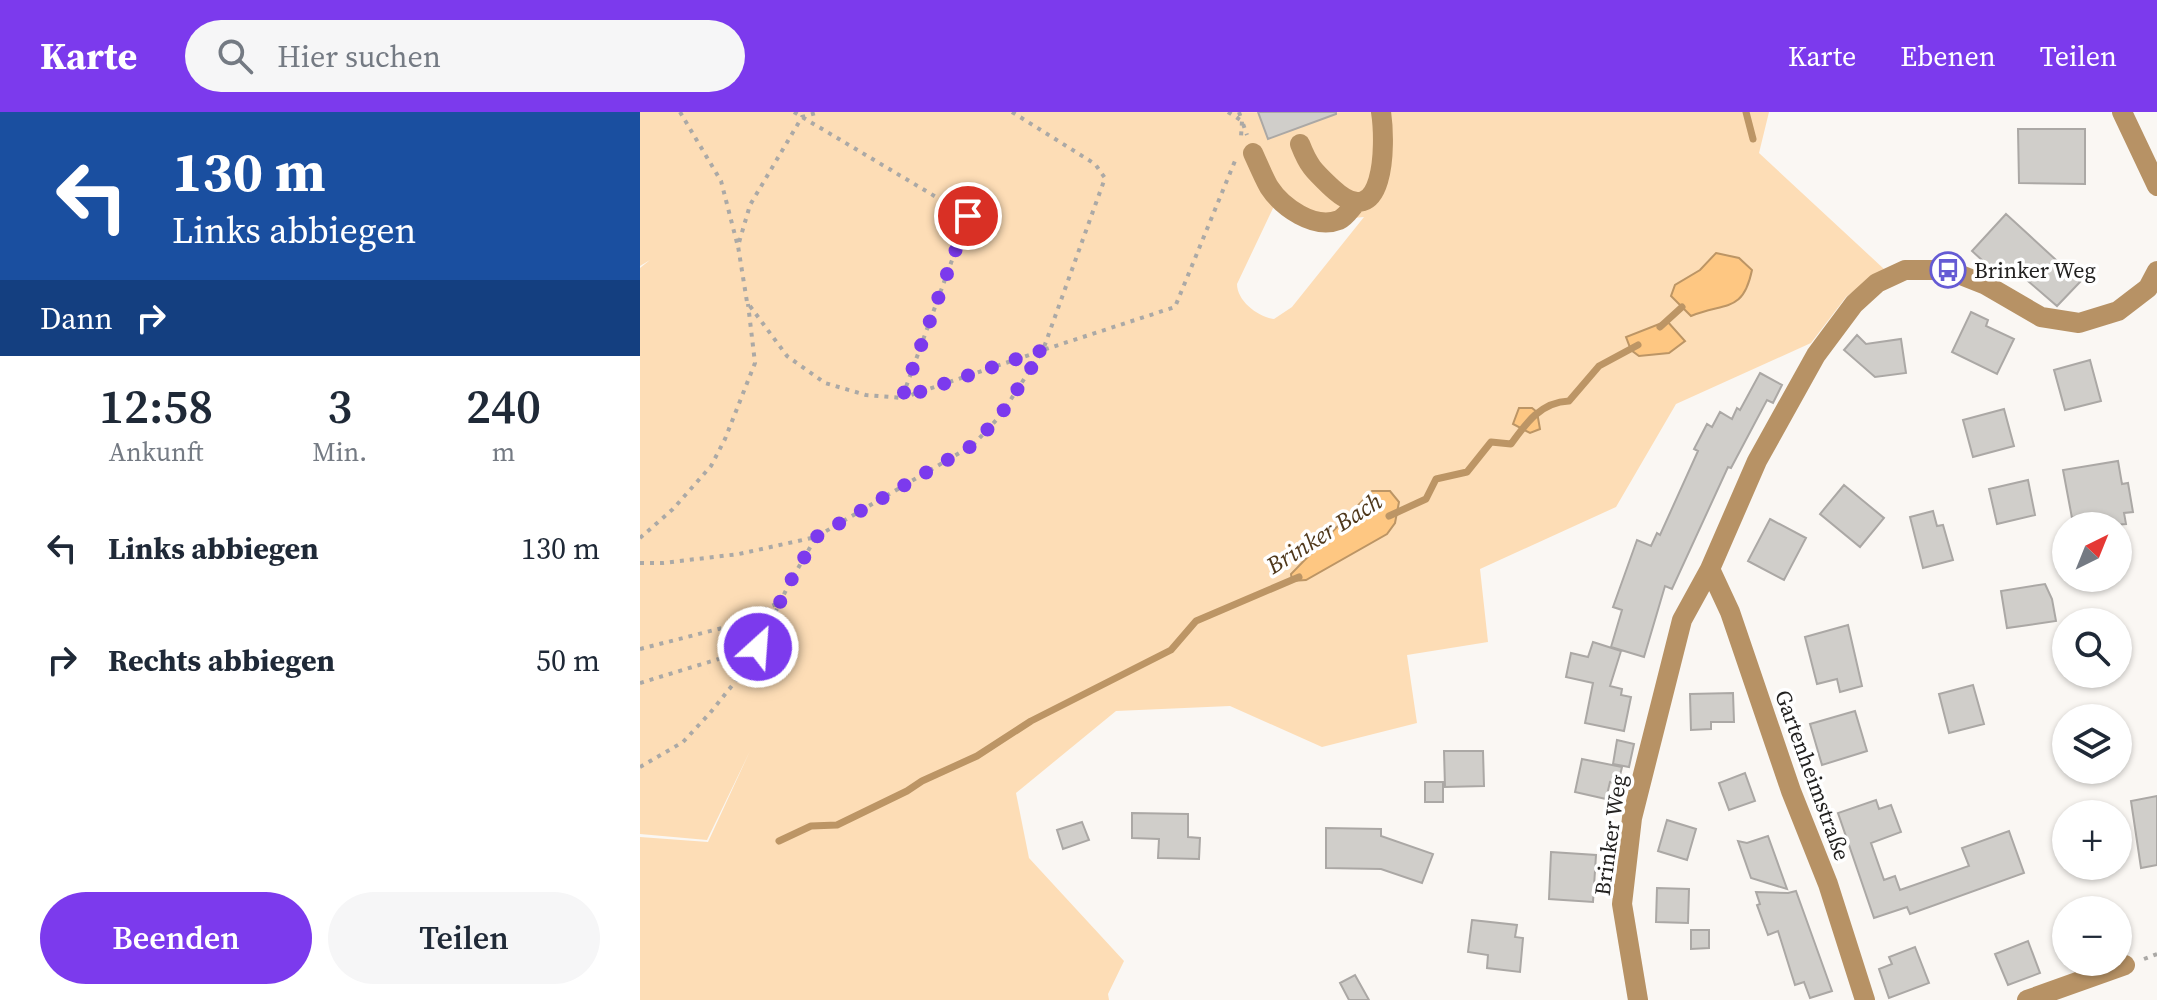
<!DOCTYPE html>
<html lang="de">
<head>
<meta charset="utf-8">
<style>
  :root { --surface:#fff; --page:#f6f6f7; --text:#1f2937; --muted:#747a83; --accent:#7c3aed }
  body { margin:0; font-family:"Source Serif 4",serif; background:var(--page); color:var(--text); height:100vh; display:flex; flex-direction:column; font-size:30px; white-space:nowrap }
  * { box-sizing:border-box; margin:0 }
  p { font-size:26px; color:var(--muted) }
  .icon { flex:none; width:44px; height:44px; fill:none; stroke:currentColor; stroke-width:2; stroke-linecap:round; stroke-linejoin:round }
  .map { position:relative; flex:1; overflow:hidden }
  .drawer { display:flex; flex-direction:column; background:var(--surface); width:640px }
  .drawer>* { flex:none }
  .top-card { background:#1a4fa0; color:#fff; overflow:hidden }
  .needle { width:52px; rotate:43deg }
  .fabs { position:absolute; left:1412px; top:400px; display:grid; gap:16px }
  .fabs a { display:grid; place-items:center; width:80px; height:80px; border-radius:50%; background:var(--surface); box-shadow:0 2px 6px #0004; font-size:40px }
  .pin { position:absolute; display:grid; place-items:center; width:68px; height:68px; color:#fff; margin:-34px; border:4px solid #fff; border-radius:50%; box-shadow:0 2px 8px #0007 }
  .me { position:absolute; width:88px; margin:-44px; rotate:26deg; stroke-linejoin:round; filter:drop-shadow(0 0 6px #0008) }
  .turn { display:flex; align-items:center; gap:28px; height:168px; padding:0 40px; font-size:36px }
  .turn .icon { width:104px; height:104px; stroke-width:2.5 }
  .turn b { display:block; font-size:56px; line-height:68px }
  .then { display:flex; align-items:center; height:76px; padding:0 40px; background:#0003; gap:16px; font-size:30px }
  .eta { display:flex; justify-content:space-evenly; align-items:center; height:136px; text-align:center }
  .eta b { font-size:48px; font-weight:600; line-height:56px }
  .primary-button { display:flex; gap:16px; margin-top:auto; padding:16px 40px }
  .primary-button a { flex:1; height:92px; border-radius:48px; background:var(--accent); color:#fff; font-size:32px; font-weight:600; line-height:92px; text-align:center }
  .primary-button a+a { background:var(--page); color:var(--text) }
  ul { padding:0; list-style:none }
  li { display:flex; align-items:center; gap:24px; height:112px; padding:0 40px }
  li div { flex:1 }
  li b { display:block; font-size:30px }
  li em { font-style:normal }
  header { display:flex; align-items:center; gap:48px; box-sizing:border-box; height:112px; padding:0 40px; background:var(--accent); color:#fff }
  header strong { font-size:38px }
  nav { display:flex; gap:44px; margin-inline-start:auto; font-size:28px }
  .search { width:560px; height:72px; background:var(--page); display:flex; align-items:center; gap:20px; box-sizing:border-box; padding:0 28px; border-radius:44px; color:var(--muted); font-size:30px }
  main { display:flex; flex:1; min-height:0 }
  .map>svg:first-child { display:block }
  .green { fill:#fdddb6; fill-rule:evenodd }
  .water { fill:#fec782; stroke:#bc9565; stroke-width:2 }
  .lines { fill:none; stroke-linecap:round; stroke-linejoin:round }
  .stream { stroke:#bc9565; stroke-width:7 }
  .building { fill:#d0ceca; stroke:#aba8a5; stroke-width:2 }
  .path { stroke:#aba9a6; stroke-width:4; stroke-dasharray:4 6; stroke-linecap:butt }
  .minor { stroke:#b79265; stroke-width:20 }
  .route { stroke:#7c3aed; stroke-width:14; stroke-dasharray:0 25.2 }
  .labels { text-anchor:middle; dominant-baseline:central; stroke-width:7; stroke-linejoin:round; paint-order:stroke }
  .poi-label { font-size:22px; fill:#222120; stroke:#fff; text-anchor:start }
  .street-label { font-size:22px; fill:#222120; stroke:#fff }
  .water-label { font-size:24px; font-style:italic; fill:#4e371a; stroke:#fff }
</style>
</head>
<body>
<header>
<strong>Karte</strong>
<div class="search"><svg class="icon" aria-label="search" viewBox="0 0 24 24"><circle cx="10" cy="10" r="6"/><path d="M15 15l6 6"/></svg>Hier suchen</div>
<nav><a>Karte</a><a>Ebenen</a><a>Teilen</a></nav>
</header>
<main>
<section class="drawer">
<div class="top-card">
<div class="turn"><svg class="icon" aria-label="left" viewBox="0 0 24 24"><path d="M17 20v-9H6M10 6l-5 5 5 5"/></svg><div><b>130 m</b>Links abbiegen</div></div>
<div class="then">Dann<svg class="icon" aria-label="right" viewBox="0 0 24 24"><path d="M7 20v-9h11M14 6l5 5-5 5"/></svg></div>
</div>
<div class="eta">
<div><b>12:58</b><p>Ankunft</p></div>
<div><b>3</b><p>Min.</p></div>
<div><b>240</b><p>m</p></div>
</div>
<ul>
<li><svg class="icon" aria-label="left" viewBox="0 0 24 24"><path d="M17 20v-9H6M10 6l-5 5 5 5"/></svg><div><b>Links abbiegen</b></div><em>130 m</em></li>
<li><svg class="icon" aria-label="right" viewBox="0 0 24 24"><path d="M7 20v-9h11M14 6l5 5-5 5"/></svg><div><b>Rechts abbiegen</b></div><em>50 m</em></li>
</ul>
<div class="primary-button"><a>Beenden</a><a>Teilen</a></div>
</section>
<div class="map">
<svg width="1517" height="888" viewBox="0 0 1517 888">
  <rect width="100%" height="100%" fill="#faf7f3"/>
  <!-- green -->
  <path class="green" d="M0,0h1129l-10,41 125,116 -38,28 -35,46 -135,61 -60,103 -136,62 8,73 -81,13 10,68 -95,24 -92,-41 -114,5 -100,82 13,65 95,103 -16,33 1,6h-469v-163l68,5 42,-91 -43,89 -67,-6v-566l10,-8 -10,6zM635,92l67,15 22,-2 -72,90 -18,12c-16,-2 -37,-18 -37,-35z"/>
  <!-- water -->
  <path class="water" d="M1076,141l23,5 13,12c-9,43 -26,32 -61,46l-20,-20 4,-11 25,-15z
    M1027,209l18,20 -16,12 -30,3 -8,-6 -5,-13z
    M879,296h13l5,4 3,17 -10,4 -17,-9z
    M732,379h18l9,11 -4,21 -8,11 -81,46 -14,1 -1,-7z"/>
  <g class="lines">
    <!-- stream -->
    <path class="stream" d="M1106,0l7,27
      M1020,215l22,-20
      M749,404l37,-17 10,-20 31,-7 24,-30 20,2c15,-21 30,-42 58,-43l30,-35 39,-21
      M139,729l32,-15 26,-1 70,-34 15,-10 55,-25 54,-35 140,-71 25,-29 103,-44"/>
  </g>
  <!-- building -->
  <path class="building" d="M618,0h78v2l-68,25z
    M1378,17h67v55l-66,-1z
    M1366,102l74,68 -23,24 -43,-37 -10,11 -32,-29z
    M1331,200l17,8 -2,6 28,13 -17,35 -45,-22z
    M1217,223l9,9 35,-5 5,34 -31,4 -31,-27z
    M1450,248l11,41 -36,9 -11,-40z
    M1120,261l22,12 -9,18 -6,-3 -36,68 -3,-1 -56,122 -7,-3 -21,71 -33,-10 11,-37 -9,-3 24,-67 14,6 6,-13 3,2 38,-84 -4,-2 13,-25 5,3 8,-15 12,7 5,-11 3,2z
    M1364,297l10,37 -41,11 -10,-37z
    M1478,349l4,23 6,-1 5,29 -9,1 2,11 -25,2 -2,-12 -27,4 -9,-48z
    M1388,368l7,35 -38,9 -8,-35z
    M1204,373l40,33 -24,29 -40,-33z
    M1293,399l4,15 6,-1 10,35 -30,8 -13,-51z
    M1130,407l36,19 -22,42 -36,-19z
    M1405,472l7,15 4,22 -49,7 -6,-37z
    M1208,513l14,61 -22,6 -3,-13 -20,5 -12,-47z
    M953,530l28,9 -11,35 12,3 -1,6 10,2 -7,34 -39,-8 8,-40 -27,-6 5,-24 17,4z
    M1333,573l11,39 -35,9 -10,-39z
    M1093,581l1,29h-23v7l-20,1 -1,-36z
    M1215,599l12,40 -45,14 -12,-41z
    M977,628l17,4 -5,23 -16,-3z
    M804,639h39l1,35 -39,1z
    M942,647l40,8 -4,17 -8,-2 -4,17 -31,-7z
    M1105,661l10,28 -26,9 -10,-27z
    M785,670h18v20h-18z
    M1517,684v69l-16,3 -10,-67z
    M1236,688l3,9 12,-4 10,27 -30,11 13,37 11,-4 5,14 69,-24 -7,-18 47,-17 15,42 -114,41 -3,-7 -33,11 -36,-105z
    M492,701l56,1v23l12,1 -1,21 -41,-1 1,-19 -27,-1z
    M1027,708l29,9 -9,31 -29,-9z
    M442,710l7,18 -26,9 -6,-19z
    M686,716l55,1v7l52,18 -11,29 -41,-14 -55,-1z
    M1128,724l19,53 -36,-11 -13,-37 9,2z
    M911,740l45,3 -3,47 -44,-3z
    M1017,776l32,1 -1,34 -32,-1z
    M1156,779l36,100 -22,7 -6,-16 -9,3 -17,-54 -10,4 -11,-30 3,-1 -4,-12 32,1z
    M832,808l45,5 -2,12 8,1 -3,34 -33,-4 1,-13 -20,-3z
    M1051,818h18v18l-18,1z
    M1388,829l12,32 -32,12 -13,-31z
    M1275,835l14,36 -40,15 -10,-29 13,-5 -3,-7z
    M715,863l14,25h-20l-9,-17z"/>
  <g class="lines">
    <!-- path -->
    <path class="path" d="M40,0l41,69 16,62
      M154,0l8,5 166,99 -66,182 -36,-3 -41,-12 -38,-27 -40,-54 -9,-56 12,-41 52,-88 17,-5
      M372,0l83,52 10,14 -62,172 132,-43 60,-146
      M588,0l14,9 5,14
      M599,0l3,9 -1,16
      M262,286l139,-47
      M0,426l33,-29 38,-43 14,-27 30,-76 -7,-59
      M0,451h23l76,-9 77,-17 157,-92 27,-29 43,-66
      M0,537l90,-23 50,-24
      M0,571l118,-36
      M0,655l43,-25 27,-29 41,-51 38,-78 27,-47
      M1504,847l13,-5"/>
    <!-- minor -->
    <path class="minor" d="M1482,0l35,74
      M660,32c9,23 14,27 32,44 53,49 54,-44 49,-76
      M613,41c5,11 10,23 16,34 13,20 45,43 70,33 7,-3 12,-12 18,-18
      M1070,457l20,43 61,179 37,93 37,116
      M998,888l-16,-96 10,-86 50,-198 28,-51 47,-108 59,-106 38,-51 23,-21 28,-13h43l38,15 55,32 38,6 39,-12 30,-23 9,-17
      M1387,888l98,-35"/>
  </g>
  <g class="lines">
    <!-- route -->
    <path class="route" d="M118,535l31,-63 27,-47 157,-92 27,-29 43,-66 -141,48 66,-182"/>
  </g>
  <!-- icons -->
  <defs>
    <symbol id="bus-ring" viewBox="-11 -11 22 22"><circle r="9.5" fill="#fff" stroke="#655bd4" stroke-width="1.5"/><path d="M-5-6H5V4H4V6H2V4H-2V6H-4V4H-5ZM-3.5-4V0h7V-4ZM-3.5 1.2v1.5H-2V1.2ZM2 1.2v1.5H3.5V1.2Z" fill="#655bd4"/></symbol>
  </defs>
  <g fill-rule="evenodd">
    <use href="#bus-ring" x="1288" y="138" width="40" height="40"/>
  </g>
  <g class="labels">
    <!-- poi labels -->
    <g class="poi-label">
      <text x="1334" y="158">Brinker Weg</text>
    </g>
    <!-- street labels -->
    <g class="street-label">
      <text transform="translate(1173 663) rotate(70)">Gartenheimstraße</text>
      <text transform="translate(970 723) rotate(-82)">Brinker Weg</text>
    </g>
    <!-- water labels -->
    <g class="water-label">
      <text transform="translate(684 421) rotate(-32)">Brinker Bach</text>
    </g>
  </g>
</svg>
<div class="fabs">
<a><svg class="needle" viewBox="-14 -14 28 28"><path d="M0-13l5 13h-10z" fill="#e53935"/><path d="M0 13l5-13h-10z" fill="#747a83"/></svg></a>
<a><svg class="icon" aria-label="search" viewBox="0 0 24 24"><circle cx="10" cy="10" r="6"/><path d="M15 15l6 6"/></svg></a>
<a><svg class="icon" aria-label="layers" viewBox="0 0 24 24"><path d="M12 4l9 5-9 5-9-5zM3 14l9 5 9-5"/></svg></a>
<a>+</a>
<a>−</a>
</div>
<div class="pin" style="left:328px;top:104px;background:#d93025"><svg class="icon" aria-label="arrive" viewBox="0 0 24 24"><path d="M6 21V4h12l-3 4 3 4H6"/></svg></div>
<svg class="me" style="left:118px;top:535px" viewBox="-20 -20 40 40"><circle r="17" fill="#7c3aed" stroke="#fff" stroke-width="3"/><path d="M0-11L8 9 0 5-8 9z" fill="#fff"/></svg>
</div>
</main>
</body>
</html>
